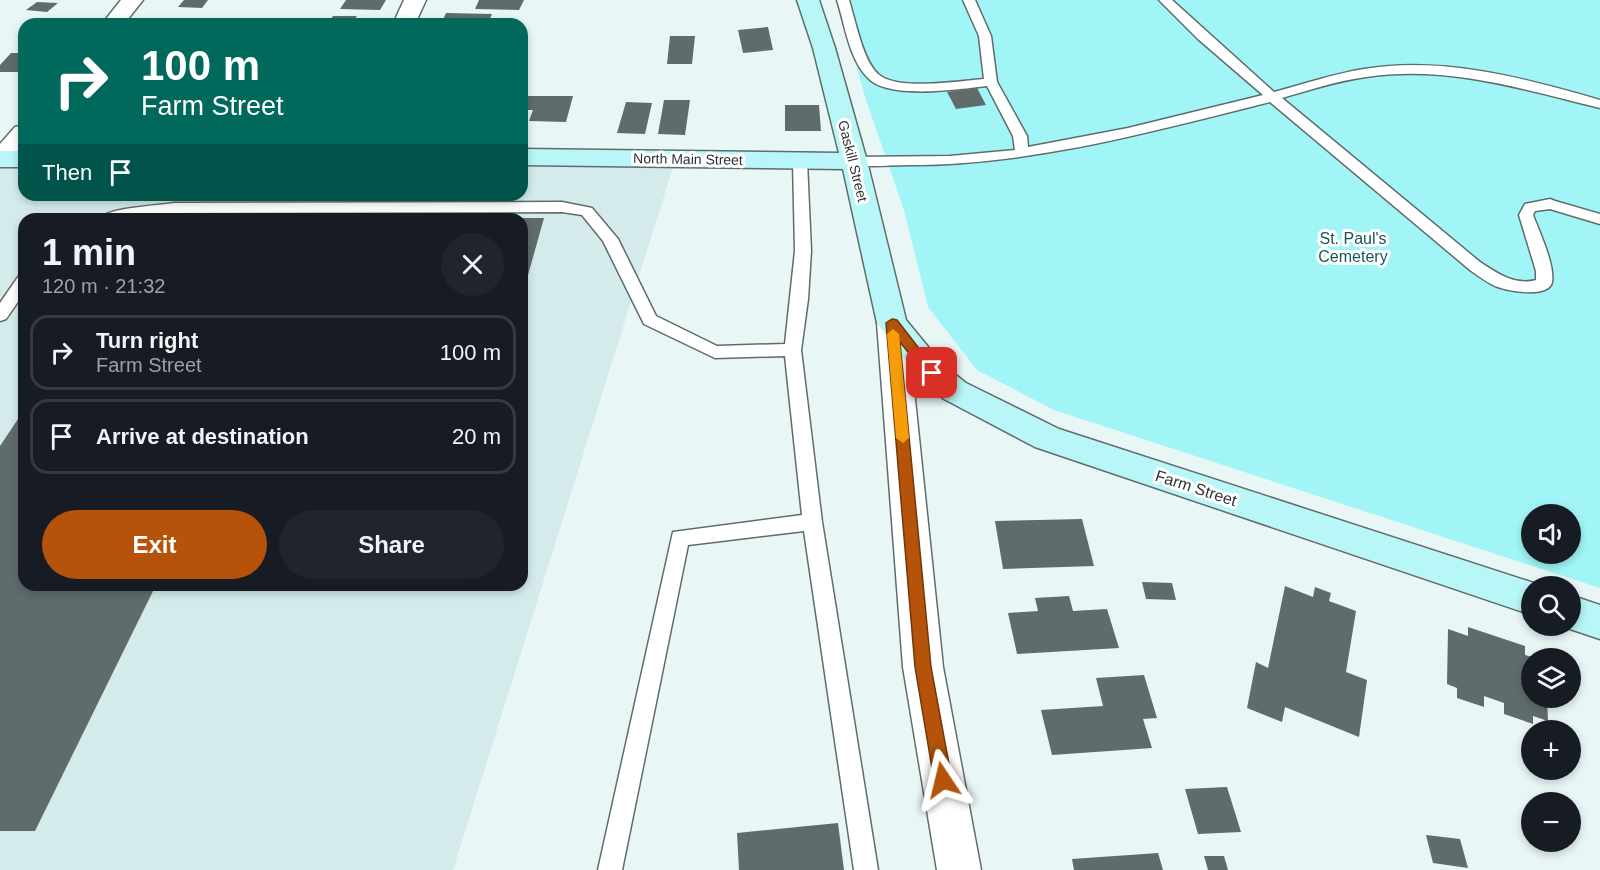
<!DOCTYPE html>
<html lang="en">
<head>
<meta charset="utf-8">
<style>
  :root { --surface:#171b24; --page:#20242c; --text:#f1f3f6; --muted:#9ea1a6; --line:#363941; --accent:#b45309 }
  body { margin:0; font-family:Arial,sans-serif; background:var(--page); color:var(--text); height:100vh; display:flex; flex-direction:column; font-size:22px; white-space:nowrap }
  * { box-sizing:border-box; margin:0 }
  p { font-size:20px; color:var(--muted) }
  .icon { flex:none; width:33px; height:33px; fill:none; stroke:currentColor; stroke-width:2; stroke-linecap:round; stroke-linejoin:round }
  .map { position:relative; flex:1; overflow:hidden }
  .details { position:absolute; left:18px; top:213px; width:510px; height:378px; display:flex; flex-direction:column; background:var(--surface); border-radius:18px; box-shadow:0 3px 9px #0003 }
  .details>* { flex:none }
  .banner { position:absolute; left:18px; top:18px; width:510px; height:183px; border-radius:18px; box-shadow:0 3px 9px #0003; background:#00695c; color:#fff; overflow:hidden }
  .controls { position:absolute; left:1521px; top:504px; display:grid; gap:12px }
  .controls a { display:grid; place-items:center; width:60px; height:60px; border-radius:50%; background:var(--surface); box-shadow:0 3px 9px #0003; font-size:30px }
  .pin { position:absolute; display:grid; place-items:center; width:51px; height:51px; color:#fff; margin:-26px; border-radius:12px; box-shadow:0 3px 9px #0006 }
  .me { position:absolute; width:66px; margin:-33px; rotate:350deg; stroke-linejoin:round; filter:drop-shadow(0 0 4px #0008) }
  .turn { display:flex; align-items:center; gap:21px; height:126px; padding:0 24px; font-size:27px }
  .turn .icon { width:78px; height:78px; stroke-width:2.5 }
  .turn b { display:block; font-size:42px; line-height:51px }
  .then { display:flex; align-items:center; height:57px; padding:0 24px; background:#0003; gap:12px; font-size:22px }
  .round { display:grid; place-items:center; flex:none; width:63px; height:63px; border-radius:32px; background:var(--page) }
  .head { display:flex; align-items:center; justify-content:space-between; height:102px; padding:0 24px }
  h1 { font-size:36px; font-weight:700; line-height:45px }
  .button { display:flex; gap:12px; margin-top:auto; padding:12px 24px }
  .button a { flex:1; height:69px; border-radius:36px; background:var(--accent); color:#fff; font-size:24px; font-weight:700; line-height:69px; text-align:center }
  .button a+a { background:var(--page); color:var(--text) }
  ul { padding:0; list-style:none }
  li { display:flex; align-items:center; gap:18px; height:75px; margin:0 12px 9px; padding:0 12px; border:3px solid var(--line); border-radius:18px }
  li div { flex:1 }
  li b { display:block; font-size:22px }
  li em { font-style:normal }
  .map>svg:first-child { display:block }
  .built { fill:#d5ebeb; fill-rule:evenodd }
  .green { fill:#a1f5f6; fill-rule:evenodd }
  .building { fill:#606c6c }
  .lines { fill:none; stroke-linecap:round; stroke-linejoin:round }
  .lane-casing { stroke:#606c6c; stroke-width:3 }
  .street-casing { stroke:#606c6c; stroke-width:3 }
  .secondary-casing { stroke:#606c6c; stroke-width:3 }
  .lane { fill:#fff; fill-rule:evenodd }
  .street { fill:#fff; fill-rule:evenodd }
  .secondary { fill:#b9f6f7; fill-rule:evenodd }
  .route { fill:#b45309; stroke:#753606; stroke-width:1.5 }
  .slow { fill:#f59e0b }
  .labels { text-anchor:middle; dominant-baseline:central; stroke-width:6; stroke-linejoin:round; paint-order:stroke }
  .far-street-label { font-size:14px; fill:#2d3333; stroke:#fff }
  .park-label { font-size:16px; fill:#185657; stroke:#fff }
  .street-label { font-size:16px; fill:#2d3333; stroke:#fff }
</style>
</head>
<body>
<div class="map">
<svg width="1600" height="870" viewBox="0 0 1600 870">
  <rect width="100%" height="100%" fill="#e9f6f6"/>
  <!-- built -->
  <path class="built" d="M0,158h24v37h498v-36l154,-1 -223,712h-453zM24,219h498v366h-498z"/>
  <!-- green -->
  <path class="green" d="M837,0h763v588l-546,-178 -77,-40 -49,-63 -24,-97 -38,-110zM1532,514h38v40h-38z"/>
  <!-- building -->
  <path class="building" d="M184,0h24l-6,8 -24,-1z
    M346,0h40l-6,10 -40,-1z
    M479,0h45l-5,10 -44,-1z
    M37,2l21,1 -11,9 -21,-2z
    M446,13l46,1 -4,10h-47z
    M333,16h24l-3,4 28,1 -2,3h-52z
    M768,27l5,23 -30,3 -5,-23z
    M670,36h25l-3,28h-25z
    M11,53h13v19h-24v-7z
    M977,88l9,17 -30,4 -9,-17z
    M522,96h51l-7,26 -37,-1 4,-11h-11z
    M664,100h26l-5,35 -27,-1z
    M626,102l26,1 -7,31 -28,-1z
    M785,105h34l2,26h-36z
    M350,216l83,1v2h-84z
    M522,218h22l-21,75h-1z
    M24,410v175h132l-121,246h-35v-385z
    M1082,519l12,47 -91,3 -8,-48z
    M1142,582l30,1 4,17 -30,-1z
    M1285,586l28,11 2,-10 16,6 -2,8 27,10 -10,61 21,8 -8,57 -74,-30 -3,15 -35,-14 9,-46 12,6z
    M1069,596l4,15 34,-2 12,39 -102,6 -9,-41 30,-2 -3,-13z
    M1468,627l57,19v9l7,2v41h15l1,23 -15,-5v8l-29,-10v-11l-20,-7v11l-27,-9v-10l-10,-4 1,-55 20,7z
    M1144,675l13,43 -14,1 9,29 -100,7 -11,-45 62,-4 -7,-28z
    M1227,787l14,45 -43,2 -13,-45z
    M838,823l6,47h-105l-2,-37z
    M1426,835l34,4 8,29 -35,-5z
    M1158,853l5,17h-89l-2,-11z
    M1204,856h20l4,14h-20z"/>
  <g class="lines">
    <defs>
      <path id="lane" d="M837,0h12c6,19 14,61 29,74 18,17 82,7 106,5l-5,-43 -16,-36h12l16,36 6,46 30,54 1,11 100,-19 135,-33 -65,-56 -39,-39h13l102,92c30,-8 59,-18 90,-23 79,-13 160,9 236,31v8c-78,-19 -153,-43 -234,-31 -29,4 -57,13 -84,21l198,164c17,11 35,24 56,18v-9l-17,-56 6,-11 25,-5 5,2 45,13v10l-50,-15 -15,2 -2,4c6,16 22,50 19,67 -3,17 -48,9 -59,3 -8,-4 -16,-10 -23,-15l-200,-168c-119,30 -238,63 -361,63 -19,0 -42,3 -60,-1l-2,-3 2,-3 5,-1 96,-1 65,-6 -2,-14 -26,-50c-27,3 -99,14 -119,-8 -19,-19 -23,-53 -31,-78z
        M800,157l7,4 4,90 -3,48 -7,51 21,172 56,348h-24l-50,-339 -116,14 -66,325h-24l75,-338 129,-17 -17,-159 -70,2 -71,-34 -41,-83 -21,-26 -20,-3 -388,1 -47,6h-28c10,-12 58,-13 75,-16l388,-1 30,6 26,31 38,77 61,30 68,-2 10,-93 -2,-90z
        M24,276v17l-18,26 -6,2v-18l18,-26z"/>
      <path id="street" d="M121,0h22l-19,24h-22z
        M404,0h22l-11,24h-22z
        M24,125c0,18 -2,38 -24,41v-22l15,-17z
        M892,312l11,4 4,7 36,344 38,203h-44l-34,-203 -26,-344 4,-7z"/>
      <path id="secondary" d="M797,0h22l16,48 32,113 39,159 37,45 23,18 93,46 484,157h-11v29l-497,-168 -91,-48 -23,-18 -44,-58 -34,-154 -321,-4v-16l317,4 -26,-105z
        M0,151h24v16h-24z
        M1570,595l30,10v34l-39,-13h9z"/>
    </defs>
    <!-- lane casing -->
    <use href="#lane" class="lane-casing"/>
    <!-- street casing -->
    <use href="#street" class="street-casing"/>
    <!-- secondary casing -->
    <use href="#secondary" class="secondary-casing"/>
    <!-- lane -->
    <use href="#lane" class="lane"/>
    <!-- street -->
    <use href="#street" class="street"/>
    <!-- secondary -->
    <use href="#secondary" class="secondary"/>
  </g>
  <!-- route -->
  <path class="route" d="M892,319l5,1 41,53 -6,5 -5,-2 -27,-34 31,325 21,113 -3,6 -6,2 -6,-2 -3,-6 -19,-113 -29,-344z"/>
  <!-- slow -->
  <path class="slow" d="M893,329l6,5 10,104 -6,5 -7,-5 -9,-104z"/>
  <g class="labels">
    <!-- far-street labels -->
    <g class="far-street-label">
      <text transform="translate(688 159) rotate(1)">North Main Street</text>
      <text transform="translate(853 161) rotate(76)">Gaskill Street</text>
    </g>
    <!-- park labels -->
    <g class="park-label">
      <text x="1353" y="238">St. Paul's<tspan x="1353" dy="18">Cemetery</tspan></text>
    </g>
    <!-- street labels -->
    <g class="street-label">
      <text transform="translate(1196 488) rotate(18)">Farm Street</text>
    </g>
  </g>
</svg>
<div class="controls">
<a><svg class="icon" aria-label="sound" viewBox="0 0 24 24"><path d="M4 9h4l5-4v14l-5-4H4zM17 9q2 3 0 6"/></svg></a>
<a><svg class="icon" aria-label="search" viewBox="0 0 24 24"><circle cx="10" cy="10" r="6"/><path d="M15 15l6 6"/></svg></a>
<a><svg class="icon" aria-label="layers" viewBox="0 0 24 24"><path d="M12 4l9 5-9 5-9-5zM3 14l9 5 9-5"/></svg></a>
<a>+</a>
<a>−</a>
</div>
<div class="pin" style="left:932px;top:373px;background:#d93025"><svg class="icon" aria-label="arrive" viewBox="0 0 24 24"><path d="M6 21V4h12l-3 4 3 4H6"/></svg></div>
<svg class="me" style="left:943px;top:780px" viewBox="-20 -20 40 40"><path d="M0-17L14 15 0 8-14 15z" fill="#b45309" stroke="#fff" stroke-width="4"/></svg>
<div class="banner">
<div class="turn"><svg class="icon" aria-label="right" viewBox="0 0 24 24"><path d="M7 20v-9h11M14 6l5 5-5 5"/></svg><div><b>100 m</b>Farm Street</div></div>
<div class="then">Then<svg class="icon" aria-label="arrive" viewBox="0 0 24 24"><path d="M6 21V4h12l-3 4 3 4H6"/></svg></div>
</div>
<section class="details">
<div class="head"><div><h1>1 min</h1><p>120 m · 21:32</p></div><a class="round"><svg class="icon" aria-label="close" viewBox="0 0 24 24"><path d="M6 6l12 12M18 6L6 18"/></svg></a></div>
<ul>
<li><svg class="icon" aria-label="right" viewBox="0 0 24 24"><path d="M7 20v-9h11M14 6l5 5-5 5"/></svg><div><b>Turn right</b><p>Farm Street</p></div><em>100 m</em></li>
<li><svg class="icon" aria-label="arrive" viewBox="0 0 24 24"><path d="M6 21V4h12l-3 4 3 4H6"/></svg><div><b>Arrive at destination</b></div><em>20 m</em></li>
</ul>
<div class="button"><a>Exit</a><a>Share</a></div>
</section>
</div>
</body>
</html>
